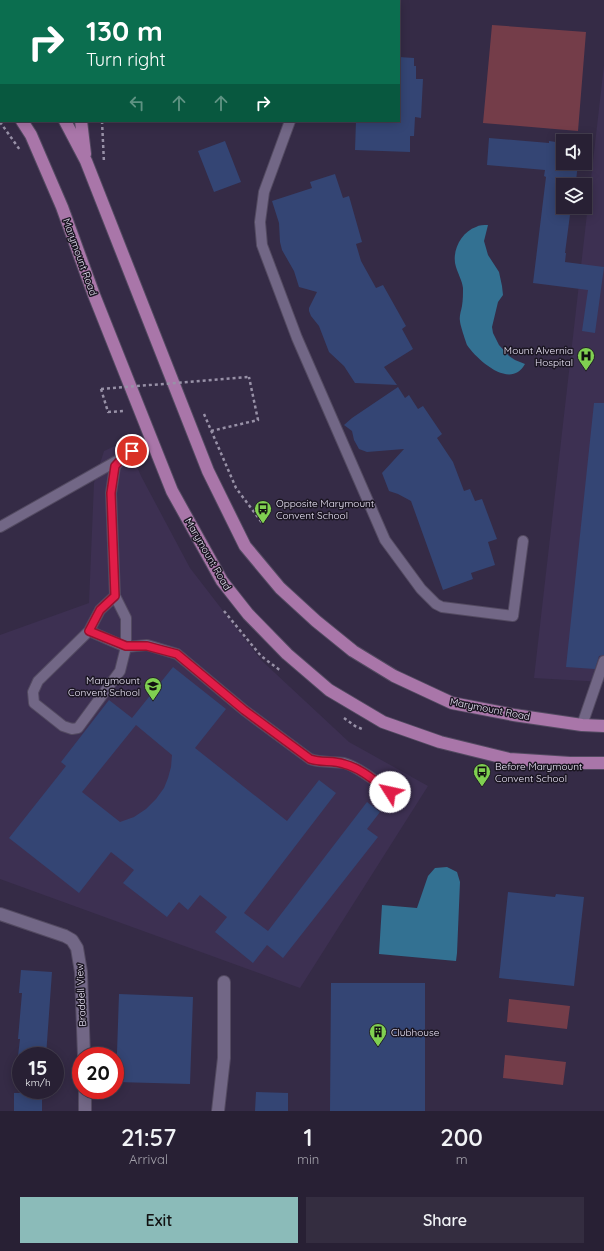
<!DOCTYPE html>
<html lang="en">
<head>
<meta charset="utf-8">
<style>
  :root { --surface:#282034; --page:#342d40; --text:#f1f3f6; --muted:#a5a3ac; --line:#443e4f; --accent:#8bbbb9 }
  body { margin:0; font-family:Quicksand,sans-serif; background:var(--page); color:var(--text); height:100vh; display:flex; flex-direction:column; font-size:15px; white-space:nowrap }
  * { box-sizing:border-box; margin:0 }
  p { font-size:13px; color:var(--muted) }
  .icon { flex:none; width:22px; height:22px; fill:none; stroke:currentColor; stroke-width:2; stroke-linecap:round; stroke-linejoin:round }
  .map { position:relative; height:1111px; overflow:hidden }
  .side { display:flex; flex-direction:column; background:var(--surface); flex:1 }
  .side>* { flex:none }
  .guide { position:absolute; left:0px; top:0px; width:400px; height:122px; box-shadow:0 2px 10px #0003,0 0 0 1px var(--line); background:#0b6e4f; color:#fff; overflow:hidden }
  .controls { position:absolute; left:556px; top:134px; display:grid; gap:8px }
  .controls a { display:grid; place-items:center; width:36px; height:36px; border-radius:0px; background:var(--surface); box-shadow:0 2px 10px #0003,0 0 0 1px var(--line); font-size:20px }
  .speed { position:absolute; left:12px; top:1047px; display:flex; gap:8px; font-size:20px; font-weight:700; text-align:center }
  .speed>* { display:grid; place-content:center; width:52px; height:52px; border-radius:50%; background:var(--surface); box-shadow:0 2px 10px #0003,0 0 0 1px var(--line); line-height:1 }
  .speed small { font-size:10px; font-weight:400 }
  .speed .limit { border:6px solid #d22; background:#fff; color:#111 }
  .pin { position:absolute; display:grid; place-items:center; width:34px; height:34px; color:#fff; margin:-17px; border:2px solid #fff; border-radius:50%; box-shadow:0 1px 4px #0007 }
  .me { position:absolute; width:44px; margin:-22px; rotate:305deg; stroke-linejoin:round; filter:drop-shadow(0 0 3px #0008) }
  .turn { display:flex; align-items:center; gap:14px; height:84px; padding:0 20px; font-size:18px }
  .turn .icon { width:52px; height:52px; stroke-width:2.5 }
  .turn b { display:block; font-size:28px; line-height:34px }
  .lanes { display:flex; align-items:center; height:38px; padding:0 20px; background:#0003; justify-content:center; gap:20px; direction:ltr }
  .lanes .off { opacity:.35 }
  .eta { display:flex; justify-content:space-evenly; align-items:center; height:68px; text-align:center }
  .eta b { font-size:24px; font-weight:600; line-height:28px }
  .button { display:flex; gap:8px; margin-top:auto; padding:8px 20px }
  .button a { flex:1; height:46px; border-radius:0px; background:var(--accent); color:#111; font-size:16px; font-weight:600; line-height:46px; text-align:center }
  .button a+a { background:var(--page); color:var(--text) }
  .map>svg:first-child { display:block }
  .built { fill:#3d3052 }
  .green { fill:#743d49 }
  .water { fill:#337192 }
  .building { fill:#344574; fill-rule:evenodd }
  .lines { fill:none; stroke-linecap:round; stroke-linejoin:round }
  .lane-casing { stroke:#534a61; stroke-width:12 }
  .street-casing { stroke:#534a61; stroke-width:14 }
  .primary-casing { stroke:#534a61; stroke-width:14 }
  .path { stroke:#9891a7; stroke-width:2.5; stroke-dasharray:3 3; stroke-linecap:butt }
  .lane { stroke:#726786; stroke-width:10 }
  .street { stroke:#726786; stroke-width:12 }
  .primary { stroke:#a976a9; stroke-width:12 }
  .path-bridge { stroke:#9891a7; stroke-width:2.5; stroke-dasharray:3 3; stroke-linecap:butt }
  .route-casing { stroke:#92132f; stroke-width:10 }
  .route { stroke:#e11d48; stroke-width:7 }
  .labels { text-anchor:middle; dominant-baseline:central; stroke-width:3; stroke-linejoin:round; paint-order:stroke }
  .street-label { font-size:10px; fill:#ebe5f7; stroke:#1b1622 }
  .poi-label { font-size:10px; fill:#ebe5f7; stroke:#1b1622; text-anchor:start }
</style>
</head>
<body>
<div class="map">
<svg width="604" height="1111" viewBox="0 0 604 1111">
  <rect width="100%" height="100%" fill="#352b46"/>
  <!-- built -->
  <path class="built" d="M604,65v617l-70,-4z
    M126,441l15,35 49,92 71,92 88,82 79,44 -128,202 -300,-109v-244l89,-32 5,-120 10,-32z"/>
  <!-- green -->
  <path class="green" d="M492,25l94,7 -8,99 -95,-8z
    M509,999l61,7 -3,23 -60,-7z
    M505,1055l61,7 -3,23 -60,-7z"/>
  <!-- water -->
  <path class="water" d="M488,225l-4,16 4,14 11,17 3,14 1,9 -5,7 -6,25 1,6 6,12 10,11 6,4 10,4c-14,26 -47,-3 -58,-19 -1,-3 -7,-20 -7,-24 -1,-4 1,-10 2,-15 1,-6 1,-13 1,-18 -1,-8 -5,-14 -7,-21 -5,-15 5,-35 20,-40 3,-2 8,-2 12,-2z
    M447,867l10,5 3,10 -3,71 -1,8 -77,-7 3,-49 35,3 11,-32 7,-8z"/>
  <!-- building -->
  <path class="building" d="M399,57l15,1v8h2v13h7l-2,39 -6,-1 -1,19h-4v16l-55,-2 1,-29h43z
    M489,138l60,5v-2l14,2v20h15l-2,18h-2v4h-11v22h8l-6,46h1l-1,9 39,5 -9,66 -13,-2 6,-41 -55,-7 13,-106 -2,-1 1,-6 -58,-5z
    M225,141l16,41 -27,10 -16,-41z
    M335,174l8,24 6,-2 13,46 -6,2 5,17 15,27 7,-3 23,41 -4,3 11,20 -29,18 13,18 -42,-2 -11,-17 -15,-14 -10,-26 -8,-10 -2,-5v-3l8,-16 -18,-5 -5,-16 -12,-21 -2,-8 -1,-19 -7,-22 40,-13 -2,-6z
    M398,387l7,11 4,-3 9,14 5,-3 19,28 -5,4 16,24 11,29 6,-2 5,12 7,-2 15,40 -9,3 7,23 -24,8 2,6 -30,11 -32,-89 -13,-7 -9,-3 -7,-18 22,-24 -37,3 -8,-3 -5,-9 -2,-9 -8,-6 8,-7z
    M594,403h10v252l-5,1 -4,13 -29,-2z
    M173,667l53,42 -31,39 92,73 32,-41 17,13 -92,120 24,18 99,-129 13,10 -13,17 11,8 -95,121 -16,-13 -14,18 -38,-31 12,-15 -27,-22 -12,15 -9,-8 -12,15 -44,-34 11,-13 -23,-18 -32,41 -70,-55 57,-72 -5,-4 48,-62 23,18zM136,725l36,30 -1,12 -3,11 -4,10 -8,11 -10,10 -12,8 -14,5 -38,-30z
    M508,892l47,5 1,-3 28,3 -10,89 -75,-8z
    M21,970l31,2 -6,84h-28l2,-17h-2l4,-46h-3z
    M331,983h94v128h-95z
    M119,994l74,3 -3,87 -74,-2z
    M256,1092l32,1v18h-33z
    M14,1093h28v18h-28z"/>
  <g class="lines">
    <defs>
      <path id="lane" d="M326,1l1,-1
        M290,121l-26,71 -4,30 2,23 35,93 88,202 36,49 15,15 6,3 71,9 10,-75
        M0,527l152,-86
        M115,596l-15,14 -11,21 -51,50 -5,11 1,11 29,23 9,3 6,-1 42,-57 6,-24v-29l-11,-22 -4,-103 4,-27 10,-11
        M89,631l37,16 21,-2 30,9 67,56 66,49c11,4 22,2 34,4 16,4 43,27 57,37
        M582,725l22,-64"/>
      <path id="street" d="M0,914l65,22 7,4 5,8 4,24 3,84
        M85,1090v21
        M218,1111l6,-53v-76"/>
      <path id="primary" d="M86,1l1,-1
        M0,25l1,1
        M0,86l1,2
        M22,121l9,14 31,72 32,88 78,196 50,90 26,33 39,40 42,36 54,32 57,20 69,17 61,4h34
        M65,121l21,40 122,310 37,75 35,42 36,33 37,30 41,25 58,27 62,12 68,10 22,1
        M81,121l4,33"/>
    </defs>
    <!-- lane casing -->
    <use href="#lane" class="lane-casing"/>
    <!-- street casing -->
    <use href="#street" class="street-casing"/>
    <!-- primary casing -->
    <use href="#primary" class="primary-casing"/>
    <!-- path -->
    <path class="path" d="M129,1l1,-1
      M102,121l2,42
      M0,122l20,28
      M101,389l7,23 17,-1
      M204,414l32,74 27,36
      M211,431l47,-11 -9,-43
      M224,611l37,45 20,15
      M344,718l11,8 7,3"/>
    <!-- lane -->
    <use href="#lane" class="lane"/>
    <!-- street -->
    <use href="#street" class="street"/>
    <!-- primary -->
    <use href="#primary" class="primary"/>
    <!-- path-bridge -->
    <path class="path-bridge" d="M101,389l148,-12"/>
  </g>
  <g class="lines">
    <defs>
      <path id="route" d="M132,451l-7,4 -10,11 -4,27 4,103 -15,14 -11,21 37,15h21l30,8 67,56 66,49c11,4 23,1 34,5 17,4 32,18 46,28"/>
    </defs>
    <!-- route casing -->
    <use href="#route" class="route-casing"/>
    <!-- route -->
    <use href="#route" class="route"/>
  </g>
  <!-- icons -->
  <defs>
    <symbol id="hospital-pin" viewBox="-11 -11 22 30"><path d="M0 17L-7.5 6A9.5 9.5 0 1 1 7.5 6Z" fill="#80d051" stroke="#1b1622"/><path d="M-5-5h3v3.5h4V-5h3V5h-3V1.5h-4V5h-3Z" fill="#111"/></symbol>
    <symbol id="bus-pin" viewBox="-11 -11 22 30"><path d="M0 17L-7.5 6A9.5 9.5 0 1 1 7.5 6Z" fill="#80d051" stroke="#1b1622"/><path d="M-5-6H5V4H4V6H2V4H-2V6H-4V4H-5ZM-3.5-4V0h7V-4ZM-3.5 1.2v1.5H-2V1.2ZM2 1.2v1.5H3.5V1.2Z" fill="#111"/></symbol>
    <symbol id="school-pin" viewBox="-11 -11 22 30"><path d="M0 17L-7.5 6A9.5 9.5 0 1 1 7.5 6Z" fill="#80d051" stroke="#1b1622"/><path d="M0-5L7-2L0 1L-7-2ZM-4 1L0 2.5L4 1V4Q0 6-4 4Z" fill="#111"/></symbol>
    <symbol id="building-pin" viewBox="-11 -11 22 30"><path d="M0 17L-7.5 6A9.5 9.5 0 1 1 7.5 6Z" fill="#80d051" stroke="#1b1622"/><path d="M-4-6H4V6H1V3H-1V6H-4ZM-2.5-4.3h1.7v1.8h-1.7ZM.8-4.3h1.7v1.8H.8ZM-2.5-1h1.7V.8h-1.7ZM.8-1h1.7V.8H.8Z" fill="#111"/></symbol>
  </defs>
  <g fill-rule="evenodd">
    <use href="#hospital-pin" x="576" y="346" width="20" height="27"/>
    <use href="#bus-pin" x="253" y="499" width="20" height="27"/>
    <use href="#school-pin" x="143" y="676" width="20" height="27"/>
    <use href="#bus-pin" x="472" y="762" width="20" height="27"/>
    <use href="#building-pin" x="368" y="1022" width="20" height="27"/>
  </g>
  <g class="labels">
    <!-- street labels -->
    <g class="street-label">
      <text transform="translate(80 257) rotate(70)">Marymount Road</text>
      <text transform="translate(208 554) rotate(60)">Marymount Road</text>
      <text transform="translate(490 709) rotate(11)">Marymount Road</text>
      <text transform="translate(81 995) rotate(-93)">Braddell View</text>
    </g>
    <!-- poi labels -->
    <g class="poi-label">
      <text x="573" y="350" text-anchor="end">Mount Alvernia<tspan x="573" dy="12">Hospital</tspan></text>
      <text x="276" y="503">Opposite Marymount<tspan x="276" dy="12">Convent School</tspan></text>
      <text x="140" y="680" text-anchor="end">Marymount<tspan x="140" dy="12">Convent School</tspan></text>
      <text x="495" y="766">Before Marymount<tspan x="495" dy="12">Convent School</tspan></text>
      <text x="391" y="1032">Clubhouse</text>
    </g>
  </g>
</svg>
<div class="controls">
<a><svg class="icon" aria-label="sound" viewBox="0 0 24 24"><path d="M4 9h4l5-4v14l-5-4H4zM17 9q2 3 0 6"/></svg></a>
<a><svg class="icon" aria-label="layers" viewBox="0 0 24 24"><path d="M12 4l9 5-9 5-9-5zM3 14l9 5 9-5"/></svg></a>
</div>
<div class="speed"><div>15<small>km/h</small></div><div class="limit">20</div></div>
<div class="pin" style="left:132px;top:451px;background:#d93025"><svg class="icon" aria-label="arrive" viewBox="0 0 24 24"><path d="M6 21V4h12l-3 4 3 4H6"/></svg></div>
<svg class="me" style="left:390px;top:792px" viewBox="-20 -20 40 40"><circle r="19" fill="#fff"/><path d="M0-13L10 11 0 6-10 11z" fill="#e11d48"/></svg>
<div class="guide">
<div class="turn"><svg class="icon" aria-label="right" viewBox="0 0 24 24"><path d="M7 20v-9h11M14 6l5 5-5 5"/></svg><div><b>130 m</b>Turn right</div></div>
<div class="lanes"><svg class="icon off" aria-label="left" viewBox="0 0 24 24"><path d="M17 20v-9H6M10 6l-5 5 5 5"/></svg><svg class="icon off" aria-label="ahead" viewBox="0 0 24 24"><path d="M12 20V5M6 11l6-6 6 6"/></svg><svg class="icon off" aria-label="ahead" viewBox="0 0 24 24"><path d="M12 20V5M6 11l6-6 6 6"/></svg><svg class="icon" aria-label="right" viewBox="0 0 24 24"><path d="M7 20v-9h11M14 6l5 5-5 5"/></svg></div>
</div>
</div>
<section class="side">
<div class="eta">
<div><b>21:57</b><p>Arrival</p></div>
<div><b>1</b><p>min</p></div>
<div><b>200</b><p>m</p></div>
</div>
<div class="button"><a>Exit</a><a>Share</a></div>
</section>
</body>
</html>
